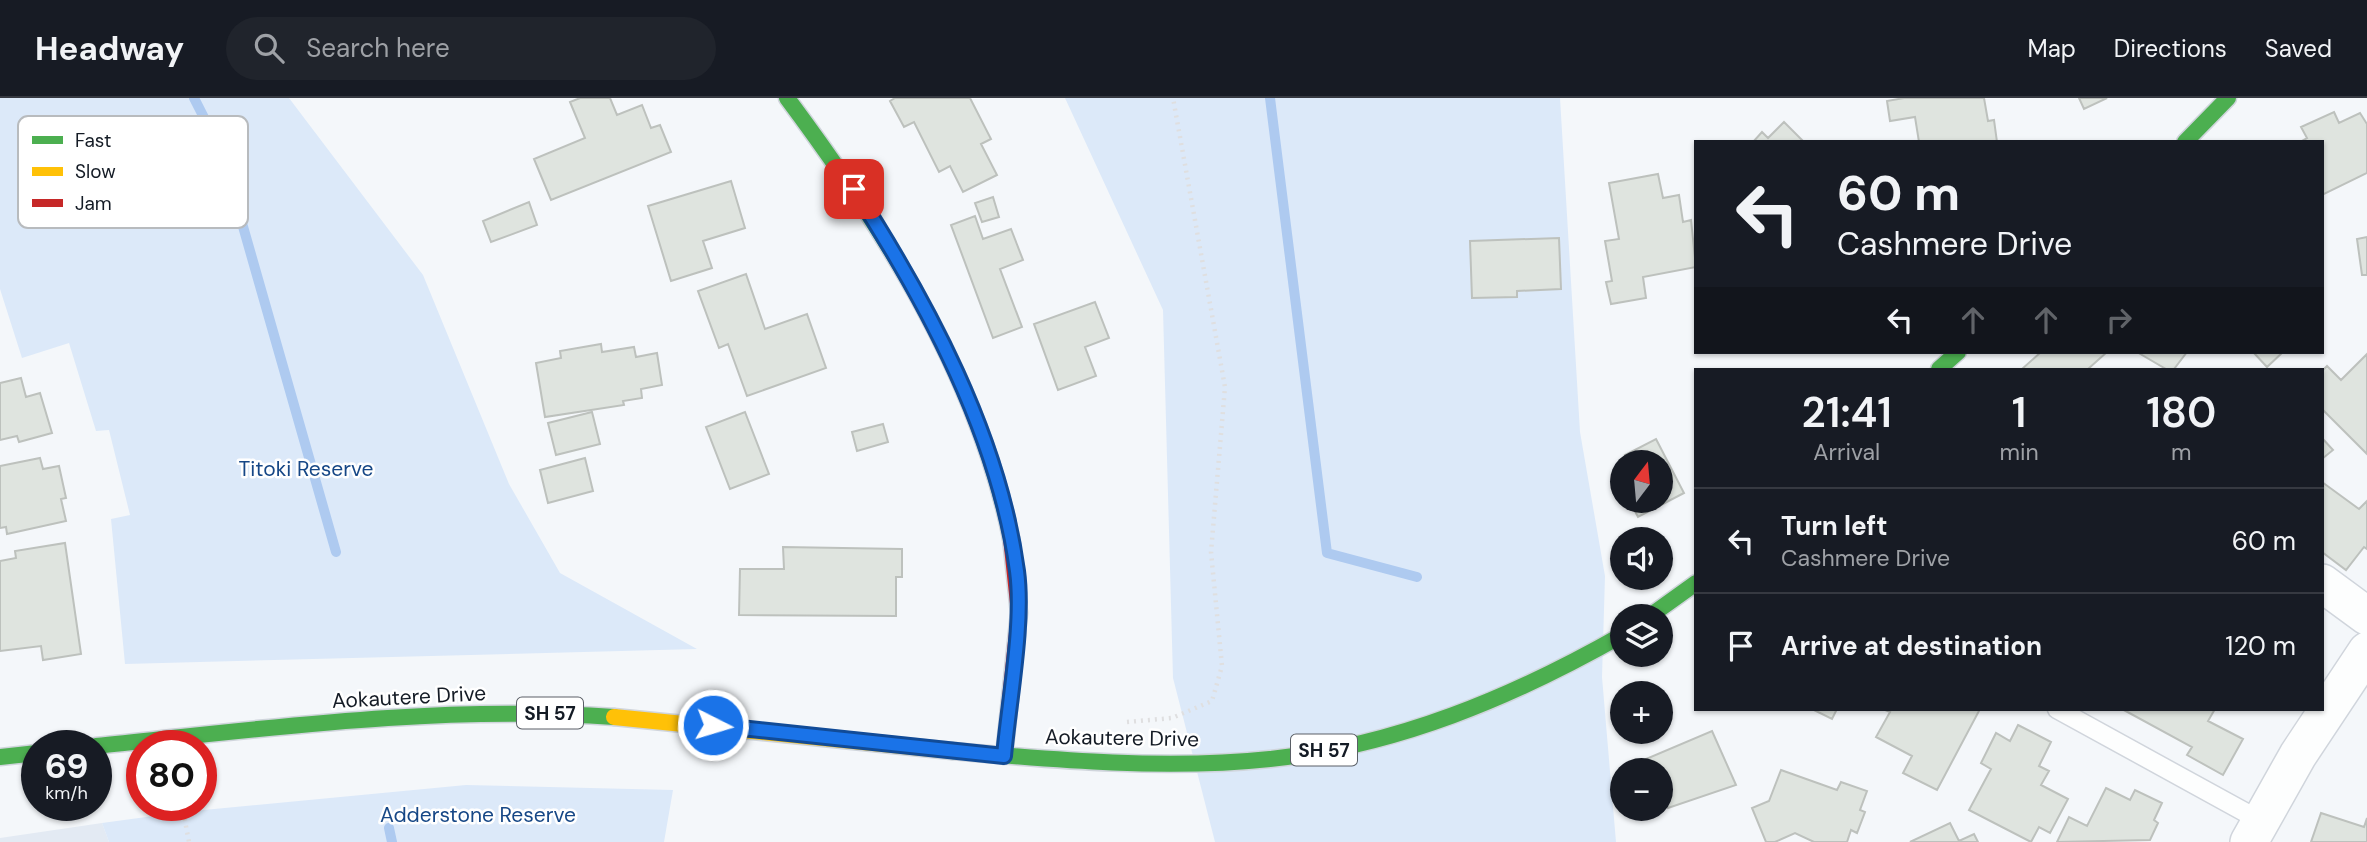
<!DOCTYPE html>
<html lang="en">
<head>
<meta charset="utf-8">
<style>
  :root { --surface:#171b24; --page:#20242c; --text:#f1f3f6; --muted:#9ea1a6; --line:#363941 }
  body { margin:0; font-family:"DM Sans",sans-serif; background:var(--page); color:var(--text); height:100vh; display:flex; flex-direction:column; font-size:26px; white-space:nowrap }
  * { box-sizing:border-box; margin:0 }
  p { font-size:23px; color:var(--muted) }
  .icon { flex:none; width:38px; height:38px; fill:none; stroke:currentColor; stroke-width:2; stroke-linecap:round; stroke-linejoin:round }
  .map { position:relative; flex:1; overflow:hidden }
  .panel { position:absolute; left:1694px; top:270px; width:630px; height:343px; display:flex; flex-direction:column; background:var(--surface); border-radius:0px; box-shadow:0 2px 5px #0004 }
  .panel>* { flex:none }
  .guide { position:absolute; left:1694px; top:42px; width:630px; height:214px; border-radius:0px; box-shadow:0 2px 5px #0004; background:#171b24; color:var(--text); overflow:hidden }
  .needle { width:46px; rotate:16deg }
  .buttons { position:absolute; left:1610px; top:352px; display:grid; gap:14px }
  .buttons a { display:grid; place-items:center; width:63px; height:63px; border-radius:50%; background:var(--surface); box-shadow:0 2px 5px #0004; font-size:35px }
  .speed { position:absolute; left:21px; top:632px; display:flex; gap:14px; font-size:35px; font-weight:700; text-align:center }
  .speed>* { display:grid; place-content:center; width:91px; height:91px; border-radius:50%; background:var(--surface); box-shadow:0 2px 5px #0004; line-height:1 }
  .speed small { font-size:18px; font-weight:400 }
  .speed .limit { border:10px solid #d22; background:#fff; color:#111 }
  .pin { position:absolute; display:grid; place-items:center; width:60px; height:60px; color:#fff; margin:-30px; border-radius:14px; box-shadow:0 4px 10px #0006 }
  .me { position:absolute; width:77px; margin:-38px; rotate:95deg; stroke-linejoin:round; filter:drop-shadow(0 0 5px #0008) }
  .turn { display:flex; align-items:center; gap:24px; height:147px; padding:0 28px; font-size:32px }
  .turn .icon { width:91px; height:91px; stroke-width:2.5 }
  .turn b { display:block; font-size:49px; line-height:60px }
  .lanes { display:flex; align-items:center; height:66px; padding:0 28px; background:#0003; justify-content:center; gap:35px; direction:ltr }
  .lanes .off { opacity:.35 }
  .eta { display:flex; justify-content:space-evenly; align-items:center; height:119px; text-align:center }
  .eta b { font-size:42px; font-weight:600; line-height:49px }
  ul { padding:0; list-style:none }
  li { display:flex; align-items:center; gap:21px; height:105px; padding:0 28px; border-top:2px solid var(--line) }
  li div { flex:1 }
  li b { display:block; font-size:26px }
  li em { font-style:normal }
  header { display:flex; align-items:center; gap:42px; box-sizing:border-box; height:98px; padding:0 35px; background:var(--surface); border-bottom:2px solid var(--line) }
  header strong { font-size:33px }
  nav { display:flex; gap:38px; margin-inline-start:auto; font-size:24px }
  .search { width:490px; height:63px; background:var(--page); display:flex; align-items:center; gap:18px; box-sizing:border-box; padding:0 24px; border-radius:38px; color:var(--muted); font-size:26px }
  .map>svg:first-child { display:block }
  .built { fill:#e3eaf3 }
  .green { fill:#dce9f9 }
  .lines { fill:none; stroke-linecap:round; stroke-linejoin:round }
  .stream { stroke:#aecaf0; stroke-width:10 }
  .building { fill:#dfe4df; stroke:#bdc1bd; stroke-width:2 }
  .lane-casing { stroke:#d0d5dc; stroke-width:21 }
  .street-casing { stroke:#d0d5dc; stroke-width:40 }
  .fast-casing { stroke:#d0d5dc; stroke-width:19 }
  .slow-casing { stroke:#d0d5dc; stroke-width:19 }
  .jam-casing { stroke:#d0d5dc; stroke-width:19 }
  .path { stroke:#dfdfe0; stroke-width:4.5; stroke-dasharray:2 5; stroke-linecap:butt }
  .lane { stroke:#fdfefe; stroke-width:18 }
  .street { stroke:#fdfefe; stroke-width:37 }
  .fast { stroke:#4caf50; stroke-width:16 }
  .slow { stroke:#ffc107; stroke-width:16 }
  .jam { stroke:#c62828; stroke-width:16 }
  .route-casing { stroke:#114b97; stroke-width:18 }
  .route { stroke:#1a73e8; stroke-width:12 }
  .labels { text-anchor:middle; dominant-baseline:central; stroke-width:5; stroke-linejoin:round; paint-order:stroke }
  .shield { fill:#fff; stroke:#5a5f66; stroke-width:2 }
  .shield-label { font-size:19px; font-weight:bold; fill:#141b25 }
  .park-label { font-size:21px; fill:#164786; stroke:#fff }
  .street-label { font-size:21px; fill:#141b25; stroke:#fff }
  .key { fill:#fff; stroke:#b8bbbe; stroke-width:2 }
  .key-label { font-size:19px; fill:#141b25 }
</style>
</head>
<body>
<header>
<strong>Headway</strong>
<div class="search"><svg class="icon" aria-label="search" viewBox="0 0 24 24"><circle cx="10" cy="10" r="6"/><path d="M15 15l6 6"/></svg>Search here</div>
<nav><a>Map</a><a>Directions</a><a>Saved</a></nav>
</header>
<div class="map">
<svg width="2367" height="744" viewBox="0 0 2367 744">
  <rect width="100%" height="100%" fill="#f4f7fa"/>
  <!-- built -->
  <path class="built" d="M102,725l7,19h-109v-4z"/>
  <!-- green -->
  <path class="green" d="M0,0h289l134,177 86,209 51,89 137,76 -572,15 -14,-145 19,-4 -21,-85 -13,1 -27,-88 -47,15 -22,-69z
    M1065,0h495l20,334 25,144 -3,101 14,165h-401l-42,-164 -10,-368z
    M466,687l207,5 -9,52h-555l-7,-19 81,-11z"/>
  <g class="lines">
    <!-- stream -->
    <path class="stream" d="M194,0l28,55 114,399
      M1270,0l57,455 90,24
      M389,730l3,14"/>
  </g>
  <!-- building -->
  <path class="building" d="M580,0h30l7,17 25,-10 9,23 9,-3 11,27 -120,48 -17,-41 51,-21 -15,-36z
    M895,0h75l21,41 -10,5 16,31 -34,17 -13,-26 -11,6 -25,-50 -10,5 -14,-26z
    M1904,0h80l4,23 6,-1 3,22h-78l-4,-25 -25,4 -3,-20z
    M2079,0h28l-23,11z
    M2334,14l5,11 21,-10 7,11v49l-45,22v-53h-22l7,-4 -6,-11z
    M1784,24l20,20h-51l9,-10 6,6z
    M1658,76l5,24 16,-3 4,27 8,-2 5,47 -53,10 3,21 -35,6 -5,-22 6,-1 -7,-40 14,-2 -10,-56z
    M731,83l14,47 -42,13 9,27 -41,13 -23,-75z
    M993,99l6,20 -17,5 -7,-19z
    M529,104l8,23 -46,17 -8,-21z
    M975,118l8,23 28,-10 12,31 -23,9 22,58 -29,11 -42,-113z
    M2367,139v38h-5l-5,-36z
    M1559,140l2,51 -44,2v6l-45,1 -2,-57z
    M746,176l19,55 42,-15 19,54 -79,28 -19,-52 -9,4 -21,-57z
    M1095,204l14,36 -24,9 11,29 -38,14 -24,-66z
    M601,246l1,8 32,-5 2,10 21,-4 5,32 -21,4 1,9 -19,3 1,4 -79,12 -9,-54 25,-5 -1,-7z
    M2041,254h66l-19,17h-66z
    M2137,254h50l-13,17h-8z
    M2253,254h30l-16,15z
    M2367,256v100l-45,-45v-38l5,-5 14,14z
    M21,280l5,19 14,-4 12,40 -33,9 -2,-6 -17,4v-57z
    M592,314l8,32 -44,11 -8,-32z
    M745,314l24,62 -39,15 -24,-62z
    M883,326l5,18 -31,9 -5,-19z
    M2322,340l11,12 -11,9z
    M1656,341l28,54 -46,24 -9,-17h32v-38h-33l-3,-7z
    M40,360l3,11 16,-3 7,32 -5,1 5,22 -59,13 -1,-7 -6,1v-62z
    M585,360l8,33 -45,12 -8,-33z
    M2322,384l37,27 8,-8v48l-3,-2 -18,23 -24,-18z
    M65,445l16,111 -38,6 -2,-14 -41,5v-90l16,-3 -1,-7z
    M783,449l119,2v28h-6v39l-157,-1 1,-46h44z
    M1812,611h25l-5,10z
    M1883,611h97l-43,81 -34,-17 9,-17 -36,-19 14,-25z
    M2122,611h93l-7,12 35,18 -20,36 -36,-20 5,-8z
    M2018,627l33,17 -12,24 10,5 -8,14 27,14 -18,34 -11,-6 -8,15 -62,-32 22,-41 -10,-6 15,-30 14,8z
    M1712,633l24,54 -68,23 -7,-16v-22h-10l-5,-11z
    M1781,672l56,20 4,-8 26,9 -7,19 5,2 -8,21 -6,-3 -4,12h-33l-19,-9 -20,9h-9l-14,-34 17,-7z
    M2106,690l24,12 5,-10 27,13 -8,17 4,3 -8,17 -93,2 12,-25 18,9z
    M2321,715l43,14 3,-9v24h-56z
    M1950,725l9,18 15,-7 4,8h-68z"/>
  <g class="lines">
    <defs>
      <path id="lane" d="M2057,611l204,112"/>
      <path id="street" d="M2322,485l45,33
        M2249,744l49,-87 69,-104"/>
      <path id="fast" d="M787,0c97,130 191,278 224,440
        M2185,44l43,-44
        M1939,271l19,-17
        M1650,518l46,-33
        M96,648c173,-18 344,-41 518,-29
        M952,653c103,9 215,19 318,8 126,-13 243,-62 352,-124
        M0,659l37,-4"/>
      <path id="slow" d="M614,619l338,34"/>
      <path id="jam" d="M1004,658l15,-143 -8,-75"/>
    </defs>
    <!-- lane casing -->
    <use href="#lane" class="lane-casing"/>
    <!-- street casing -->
    <use href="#street" class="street-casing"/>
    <!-- fast casing -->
    <use href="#fast" class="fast-casing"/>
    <!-- slow casing -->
    <use href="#slow" class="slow-casing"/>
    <!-- jam casing -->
    <use href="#jam" class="jam-casing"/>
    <!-- path -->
    <path class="path" d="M1127,624l45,-4 40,-17 10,-35 -11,-114 14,-165 -52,-289
      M182,707l7,37"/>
    <!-- lane -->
    <use href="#lane" class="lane"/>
    <!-- street -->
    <use href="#street" class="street"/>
    <!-- fast -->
    <use href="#fast" class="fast"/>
    <!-- slow -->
    <use href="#slow" class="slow"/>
    <!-- jam -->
    <use href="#jam" class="jam"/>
  </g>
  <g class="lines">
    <defs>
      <path id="route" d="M713,627l291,31c5,-55 20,-133 13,-185 -18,-135 -90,-269 -163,-382"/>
    </defs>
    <!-- route casing -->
    <use href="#route" class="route-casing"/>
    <!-- route -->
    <use href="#route" class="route"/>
  </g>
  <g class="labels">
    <!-- shield labels -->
    <g class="shield">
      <rect x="517" y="599.5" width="66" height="31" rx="5"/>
      <rect x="1291" y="636.5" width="66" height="31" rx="5"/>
    </g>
    <g class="shield-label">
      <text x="550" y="615">SH 57</text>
      <text x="1324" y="652">SH 57</text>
    </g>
    <!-- park labels -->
    <g class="park-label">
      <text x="306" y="371">Titoki Reserve</text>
      <text x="478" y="717">Adderstone Reserve</text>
    </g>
    <!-- street labels -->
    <g class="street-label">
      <text transform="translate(409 599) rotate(-3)">Aokautere Drive</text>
      <text transform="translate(1122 640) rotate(1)">Aokautere Drive</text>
    </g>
  </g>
  <!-- legend -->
  <rect x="18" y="18" width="230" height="112" rx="10" class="key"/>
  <rect x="32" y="38" width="31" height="8" fill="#4caf50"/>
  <rect x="32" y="69" width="31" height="9" fill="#ffc107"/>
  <rect x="32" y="101" width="31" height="8" fill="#c62828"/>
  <g class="key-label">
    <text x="75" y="49">Fast</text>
    <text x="75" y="80">Slow</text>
    <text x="75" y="112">Jam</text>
  </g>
</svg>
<div class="buttons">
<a><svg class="needle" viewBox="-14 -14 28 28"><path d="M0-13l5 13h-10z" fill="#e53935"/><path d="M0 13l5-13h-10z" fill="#9ea1a6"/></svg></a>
<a><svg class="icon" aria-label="sound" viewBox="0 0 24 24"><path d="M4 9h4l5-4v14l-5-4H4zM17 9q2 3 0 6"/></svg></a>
<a><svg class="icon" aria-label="layers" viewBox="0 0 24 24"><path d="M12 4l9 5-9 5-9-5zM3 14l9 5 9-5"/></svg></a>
<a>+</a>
<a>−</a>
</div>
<div class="speed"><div>69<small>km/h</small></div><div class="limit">80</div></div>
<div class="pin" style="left:854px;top:91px;background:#d93025"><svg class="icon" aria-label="arrive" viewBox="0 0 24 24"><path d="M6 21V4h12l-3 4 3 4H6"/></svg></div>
<svg class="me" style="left:713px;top:627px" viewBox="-20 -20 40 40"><circle r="17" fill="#1a73e8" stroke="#fff" stroke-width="3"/><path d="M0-11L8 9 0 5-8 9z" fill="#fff"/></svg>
<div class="guide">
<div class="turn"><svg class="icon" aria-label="left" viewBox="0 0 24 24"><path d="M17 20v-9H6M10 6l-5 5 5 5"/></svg><div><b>60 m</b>Cashmere Drive</div></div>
<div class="lanes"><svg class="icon" aria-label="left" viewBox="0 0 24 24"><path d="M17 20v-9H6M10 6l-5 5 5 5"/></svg><svg class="icon off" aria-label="ahead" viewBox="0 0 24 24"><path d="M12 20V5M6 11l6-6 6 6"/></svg><svg class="icon off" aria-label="ahead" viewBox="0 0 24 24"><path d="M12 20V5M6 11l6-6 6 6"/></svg><svg class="icon off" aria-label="right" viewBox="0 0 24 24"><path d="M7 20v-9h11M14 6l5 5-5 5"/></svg></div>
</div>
<section class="panel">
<div class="eta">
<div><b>21:41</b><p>Arrival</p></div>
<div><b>1</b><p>min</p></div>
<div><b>180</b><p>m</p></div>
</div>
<ul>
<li><svg class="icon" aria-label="left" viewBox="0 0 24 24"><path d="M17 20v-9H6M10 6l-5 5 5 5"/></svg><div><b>Turn left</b><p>Cashmere Drive</p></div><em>60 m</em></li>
<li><svg class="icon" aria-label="arrive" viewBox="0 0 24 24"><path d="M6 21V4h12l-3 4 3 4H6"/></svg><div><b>Arrive at destination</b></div><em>120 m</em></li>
</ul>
</section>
</div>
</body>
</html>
